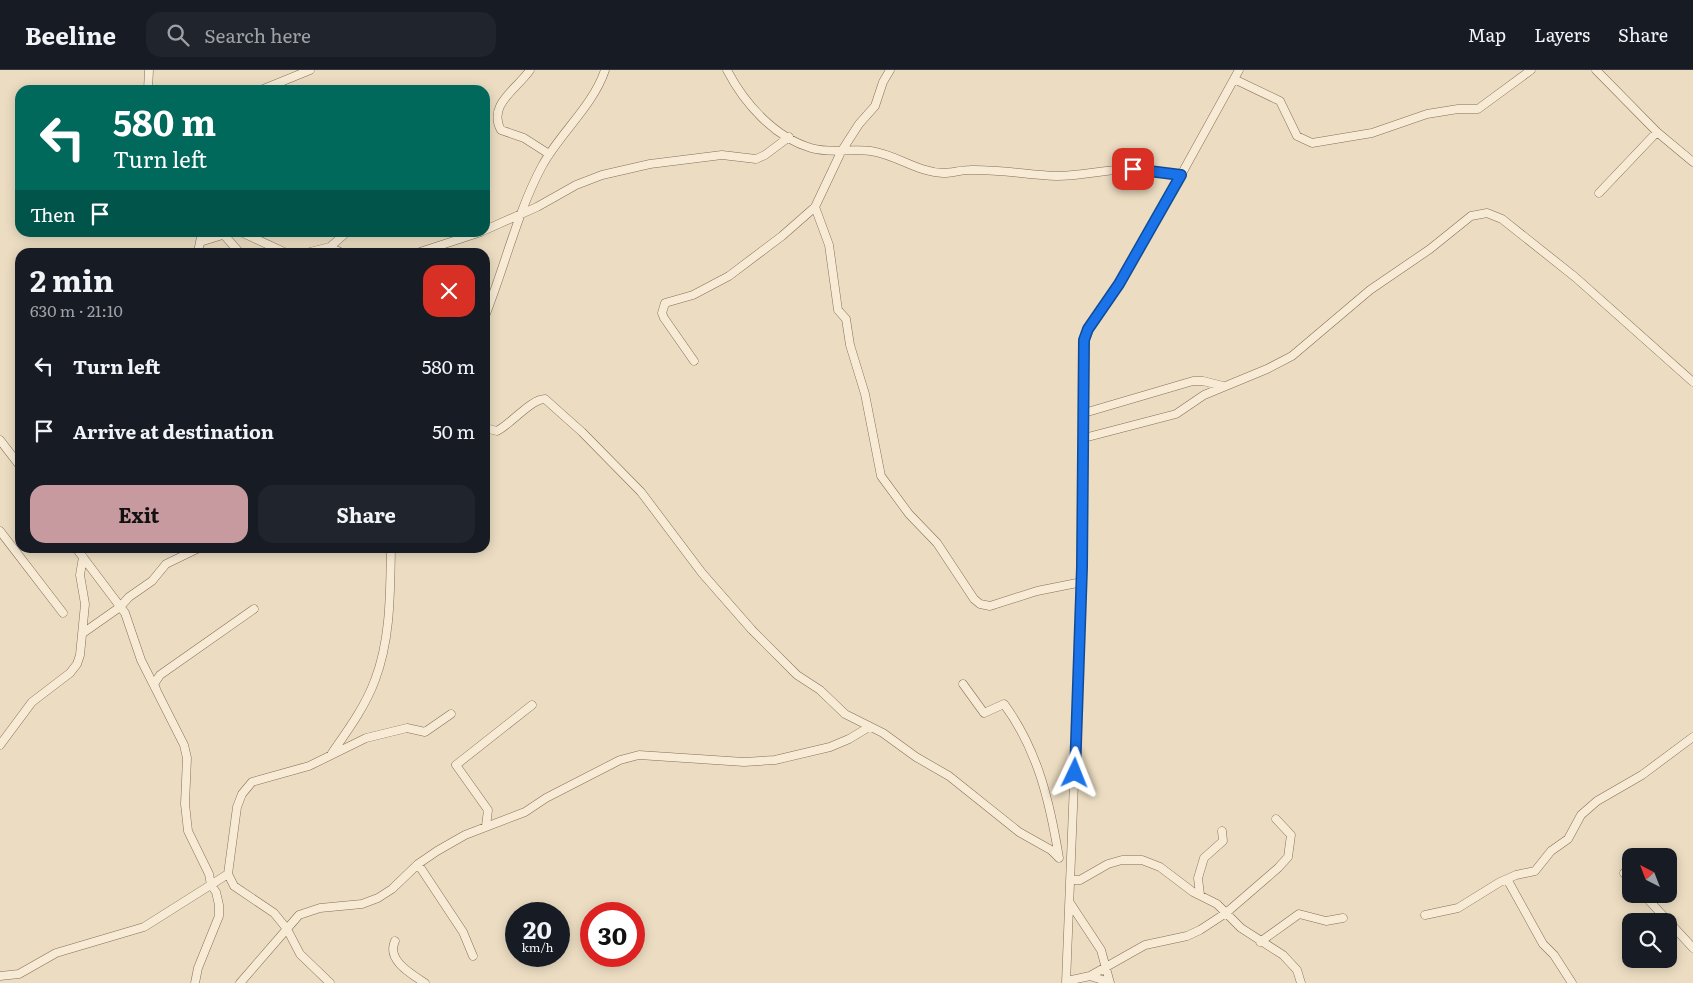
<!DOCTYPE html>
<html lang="en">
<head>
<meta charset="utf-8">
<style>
  :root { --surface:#171b24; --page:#20242c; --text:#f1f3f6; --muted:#9ea1a6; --line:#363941; --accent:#c69a9e }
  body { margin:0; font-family:Literata,serif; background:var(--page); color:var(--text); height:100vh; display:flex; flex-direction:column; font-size:19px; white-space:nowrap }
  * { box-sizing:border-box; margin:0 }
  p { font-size:16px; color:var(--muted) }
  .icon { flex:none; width:28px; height:28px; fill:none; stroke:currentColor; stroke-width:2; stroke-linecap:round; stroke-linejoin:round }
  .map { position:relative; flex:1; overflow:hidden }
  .details { position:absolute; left:15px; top:178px; width:475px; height:305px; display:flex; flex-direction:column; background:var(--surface); border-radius:15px; box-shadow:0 2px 12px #0003 }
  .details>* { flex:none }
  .hud { position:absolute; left:15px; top:15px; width:475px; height:152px; border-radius:15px; box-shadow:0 2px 12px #0003; background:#00695c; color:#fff; overflow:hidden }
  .needle { width:32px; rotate:318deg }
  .buttons { position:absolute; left:1622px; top:778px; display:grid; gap:10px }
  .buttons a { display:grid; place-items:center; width:55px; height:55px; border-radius:10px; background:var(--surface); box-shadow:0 2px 12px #0003; font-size:25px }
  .speed { position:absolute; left:505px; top:832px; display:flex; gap:10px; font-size:25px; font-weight:700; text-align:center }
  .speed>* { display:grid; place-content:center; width:65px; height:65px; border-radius:50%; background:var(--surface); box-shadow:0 2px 12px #0003; line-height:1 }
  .speed small { font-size:12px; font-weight:400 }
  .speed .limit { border:8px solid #d22; background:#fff; color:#111 }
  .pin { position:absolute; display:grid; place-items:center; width:42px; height:42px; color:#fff; margin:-21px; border-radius:10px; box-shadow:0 2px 8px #0006 }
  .me { position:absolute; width:55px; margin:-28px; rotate:2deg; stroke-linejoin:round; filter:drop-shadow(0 0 4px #0008) }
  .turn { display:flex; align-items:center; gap:18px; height:105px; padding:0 15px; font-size:22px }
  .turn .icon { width:65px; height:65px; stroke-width:2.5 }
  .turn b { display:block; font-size:35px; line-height:42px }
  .then { display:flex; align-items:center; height:48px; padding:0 15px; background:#0003; gap:10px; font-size:19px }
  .round { display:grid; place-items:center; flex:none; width:52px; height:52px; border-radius:15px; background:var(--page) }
  .summary { display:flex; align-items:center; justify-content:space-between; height:85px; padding:0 15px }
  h1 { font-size:30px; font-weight:700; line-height:38px }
  .action { display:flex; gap:10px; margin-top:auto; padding:10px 15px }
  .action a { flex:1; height:58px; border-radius:15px; background:var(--accent); color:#111; font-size:20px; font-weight:700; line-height:58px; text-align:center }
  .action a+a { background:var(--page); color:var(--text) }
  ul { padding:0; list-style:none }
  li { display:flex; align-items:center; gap:15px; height:65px; padding:0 15px }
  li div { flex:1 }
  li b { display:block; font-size:19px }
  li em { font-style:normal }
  header { display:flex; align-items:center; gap:30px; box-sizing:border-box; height:70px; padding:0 25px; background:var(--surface); border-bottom:1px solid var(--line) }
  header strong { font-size:24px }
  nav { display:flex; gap:28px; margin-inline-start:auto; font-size:18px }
  .search { width:350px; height:45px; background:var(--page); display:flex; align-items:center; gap:12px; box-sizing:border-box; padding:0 18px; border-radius:15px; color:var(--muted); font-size:19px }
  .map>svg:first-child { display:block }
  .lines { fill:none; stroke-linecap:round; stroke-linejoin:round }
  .street-casing { stroke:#856e5a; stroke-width:9 }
  .street { stroke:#f7ebd5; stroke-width:8 }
  .route-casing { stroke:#114b97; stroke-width:12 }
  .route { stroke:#1a73e8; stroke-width:9 }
</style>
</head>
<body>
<header>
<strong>Beeline</strong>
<div class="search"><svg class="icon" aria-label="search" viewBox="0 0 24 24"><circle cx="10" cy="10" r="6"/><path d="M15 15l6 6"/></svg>Search here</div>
<nav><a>Map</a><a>Layers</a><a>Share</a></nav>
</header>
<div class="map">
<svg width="1693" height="913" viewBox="0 0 1693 913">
  <rect width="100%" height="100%" fill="#ecddc2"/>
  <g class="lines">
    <defs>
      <path id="street" d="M530,0c-13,19 -43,35 -29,60l23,8 25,16
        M727,0c17,33 47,67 84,78 20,6 40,0 60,3 26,4 46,21 72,22 9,0 18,-3 27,-3 28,-1 58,5 87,6 25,0 50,-7 75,-7 16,0 33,4 49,6
        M1596,0l61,62 36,30
        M1234,9l46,22 17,35 15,7 60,-10 55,-19 31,-5h20l53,-39
        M148,20l1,-20
        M261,20l49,-20
        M1599,123l58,-61
        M815,137l14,38 9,65 8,9 4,26 15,49 16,82 28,38 28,29 37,56 6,5 10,2 47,-15 45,-9
        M485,160l52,-23 39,-22 26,-10 48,-11 72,-9 34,4 9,-4 24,-18
        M241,162l43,20
        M225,166l14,16
        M200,172l32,-10
        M330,177l10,5
        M198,182l4,-20
        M310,182l20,-5 17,-15
        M420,182l61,-20
        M485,246c20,-50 32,-103 57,-150 18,-33 51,-60 63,-96
        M694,291l-30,-43 -2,-5 3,-10 28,-8 36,-19 53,-40 33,-29 26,-55 18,-28 16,-18 8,-24 7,-12
        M1084,343l109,-32h10l20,5
        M485,358l12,3c14,-7 34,-32 48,-32l37,33 59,60 61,81 50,57 45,45 23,15 25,24 38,19 33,24 33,19 70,56 32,18 8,8c-9,-55 -21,-108 -55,-154l-20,9 -21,-29
        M1084,368l92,-24 28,-19 63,-26 25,-13 78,-66 60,-41 41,-33 16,-3 15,6 73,58 118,105
        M0,370l20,26
        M0,461l63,82
        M76,478l49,65 16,47 43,85 3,13 -2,46 3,27 21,43 2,11 5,7 3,13v11l-21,52 -3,15
        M83,563l37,-26 9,-10 23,-16 14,-17 33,-16
        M156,619l-2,-5 6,-9 94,-66
        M0,675l32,-43 38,-29 7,-9 3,-9 5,-51 -5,-29 3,-18
        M332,683c16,-23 33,-46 43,-73 16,-42 15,-88 16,-132
        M486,756l2,-16 -32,-45 76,-60
        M418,794l45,68 10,24
        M1624,803l7,8
        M1507,809l36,65 11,11 18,28
        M1070,810h10l28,-16 14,-4h20l18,7 33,25 24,12 24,24 42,27 14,15 4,13
        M1643,824l25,27
        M1200,825l-2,-17 6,-20 19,-17 -1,-10
        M1070,833l31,47 9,33
        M1425,845l33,-7 42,-26 16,-7 19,-4 16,-20 17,-12 13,-24 16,-14 45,-26 51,-38
        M1669,852l24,26
        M395,871c-9,19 16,33 30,42
        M1260,872l39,-28 27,7 17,-3
        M0,906l19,-2 37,-21 88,-26 84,-53
        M1090,906l19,6
        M1067,911l23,-5 55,-31 42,-9 13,-6 26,-17 52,-45 10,-11 3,-22 -15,-16
        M240,913l59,-68 21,-7 42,-4 16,-6 14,-9 26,-25 19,-13 28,-16 60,-23 21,-14 74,-38 19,-5 105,7 31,-2 55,-13 19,-8 20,-12
        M330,913l-30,-29 -13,-25 -13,-16 -40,-27 -6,-12 9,-67 5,-13 10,-12 57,-16 57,-28 41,-10 18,4 26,-18
        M1066,913l16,-401 2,-242 4,-11 31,-45 62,-109 58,-105"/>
    </defs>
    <!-- street casing -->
    <use href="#street" class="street-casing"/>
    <!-- street -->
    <use href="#street" class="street"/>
  </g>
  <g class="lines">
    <defs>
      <path id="route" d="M1075,703l7,-206 2,-227 4,-11 31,-45 62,-109 -48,-6"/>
    </defs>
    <!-- route casing -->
    <use href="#route" class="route-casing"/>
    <!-- route -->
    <use href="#route" class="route"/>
  </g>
</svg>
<div class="buttons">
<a><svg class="needle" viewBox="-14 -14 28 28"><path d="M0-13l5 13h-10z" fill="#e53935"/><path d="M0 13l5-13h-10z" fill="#9ea1a6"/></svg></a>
<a><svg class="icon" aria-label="search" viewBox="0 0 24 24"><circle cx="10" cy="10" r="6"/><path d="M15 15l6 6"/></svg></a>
</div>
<div class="speed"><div>20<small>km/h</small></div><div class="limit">30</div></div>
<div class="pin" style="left:1133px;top:99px;background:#d93025"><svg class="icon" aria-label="arrive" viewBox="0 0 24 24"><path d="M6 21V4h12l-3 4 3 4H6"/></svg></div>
<svg class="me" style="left:1075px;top:703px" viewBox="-20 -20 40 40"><path d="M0-17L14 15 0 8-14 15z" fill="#1a73e8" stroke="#fff" stroke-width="4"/></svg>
<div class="hud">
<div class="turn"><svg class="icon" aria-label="left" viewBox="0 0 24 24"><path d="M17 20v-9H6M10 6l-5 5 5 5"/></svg><div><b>580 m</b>Turn left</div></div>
<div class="then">Then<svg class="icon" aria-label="arrive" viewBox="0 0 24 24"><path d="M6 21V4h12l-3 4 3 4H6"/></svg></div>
</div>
<section class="details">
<div class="summary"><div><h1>2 min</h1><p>630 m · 21:10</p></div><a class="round" style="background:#d93025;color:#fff"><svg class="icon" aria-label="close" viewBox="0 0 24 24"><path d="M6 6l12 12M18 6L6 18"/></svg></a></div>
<ul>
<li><svg class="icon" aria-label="left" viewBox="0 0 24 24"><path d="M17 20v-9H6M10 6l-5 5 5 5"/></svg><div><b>Turn left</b></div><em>580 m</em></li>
<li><svg class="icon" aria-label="arrive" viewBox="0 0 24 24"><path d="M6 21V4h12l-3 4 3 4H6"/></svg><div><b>Arrive at destination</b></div><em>50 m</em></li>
</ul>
<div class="action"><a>Exit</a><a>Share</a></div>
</section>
</div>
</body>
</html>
